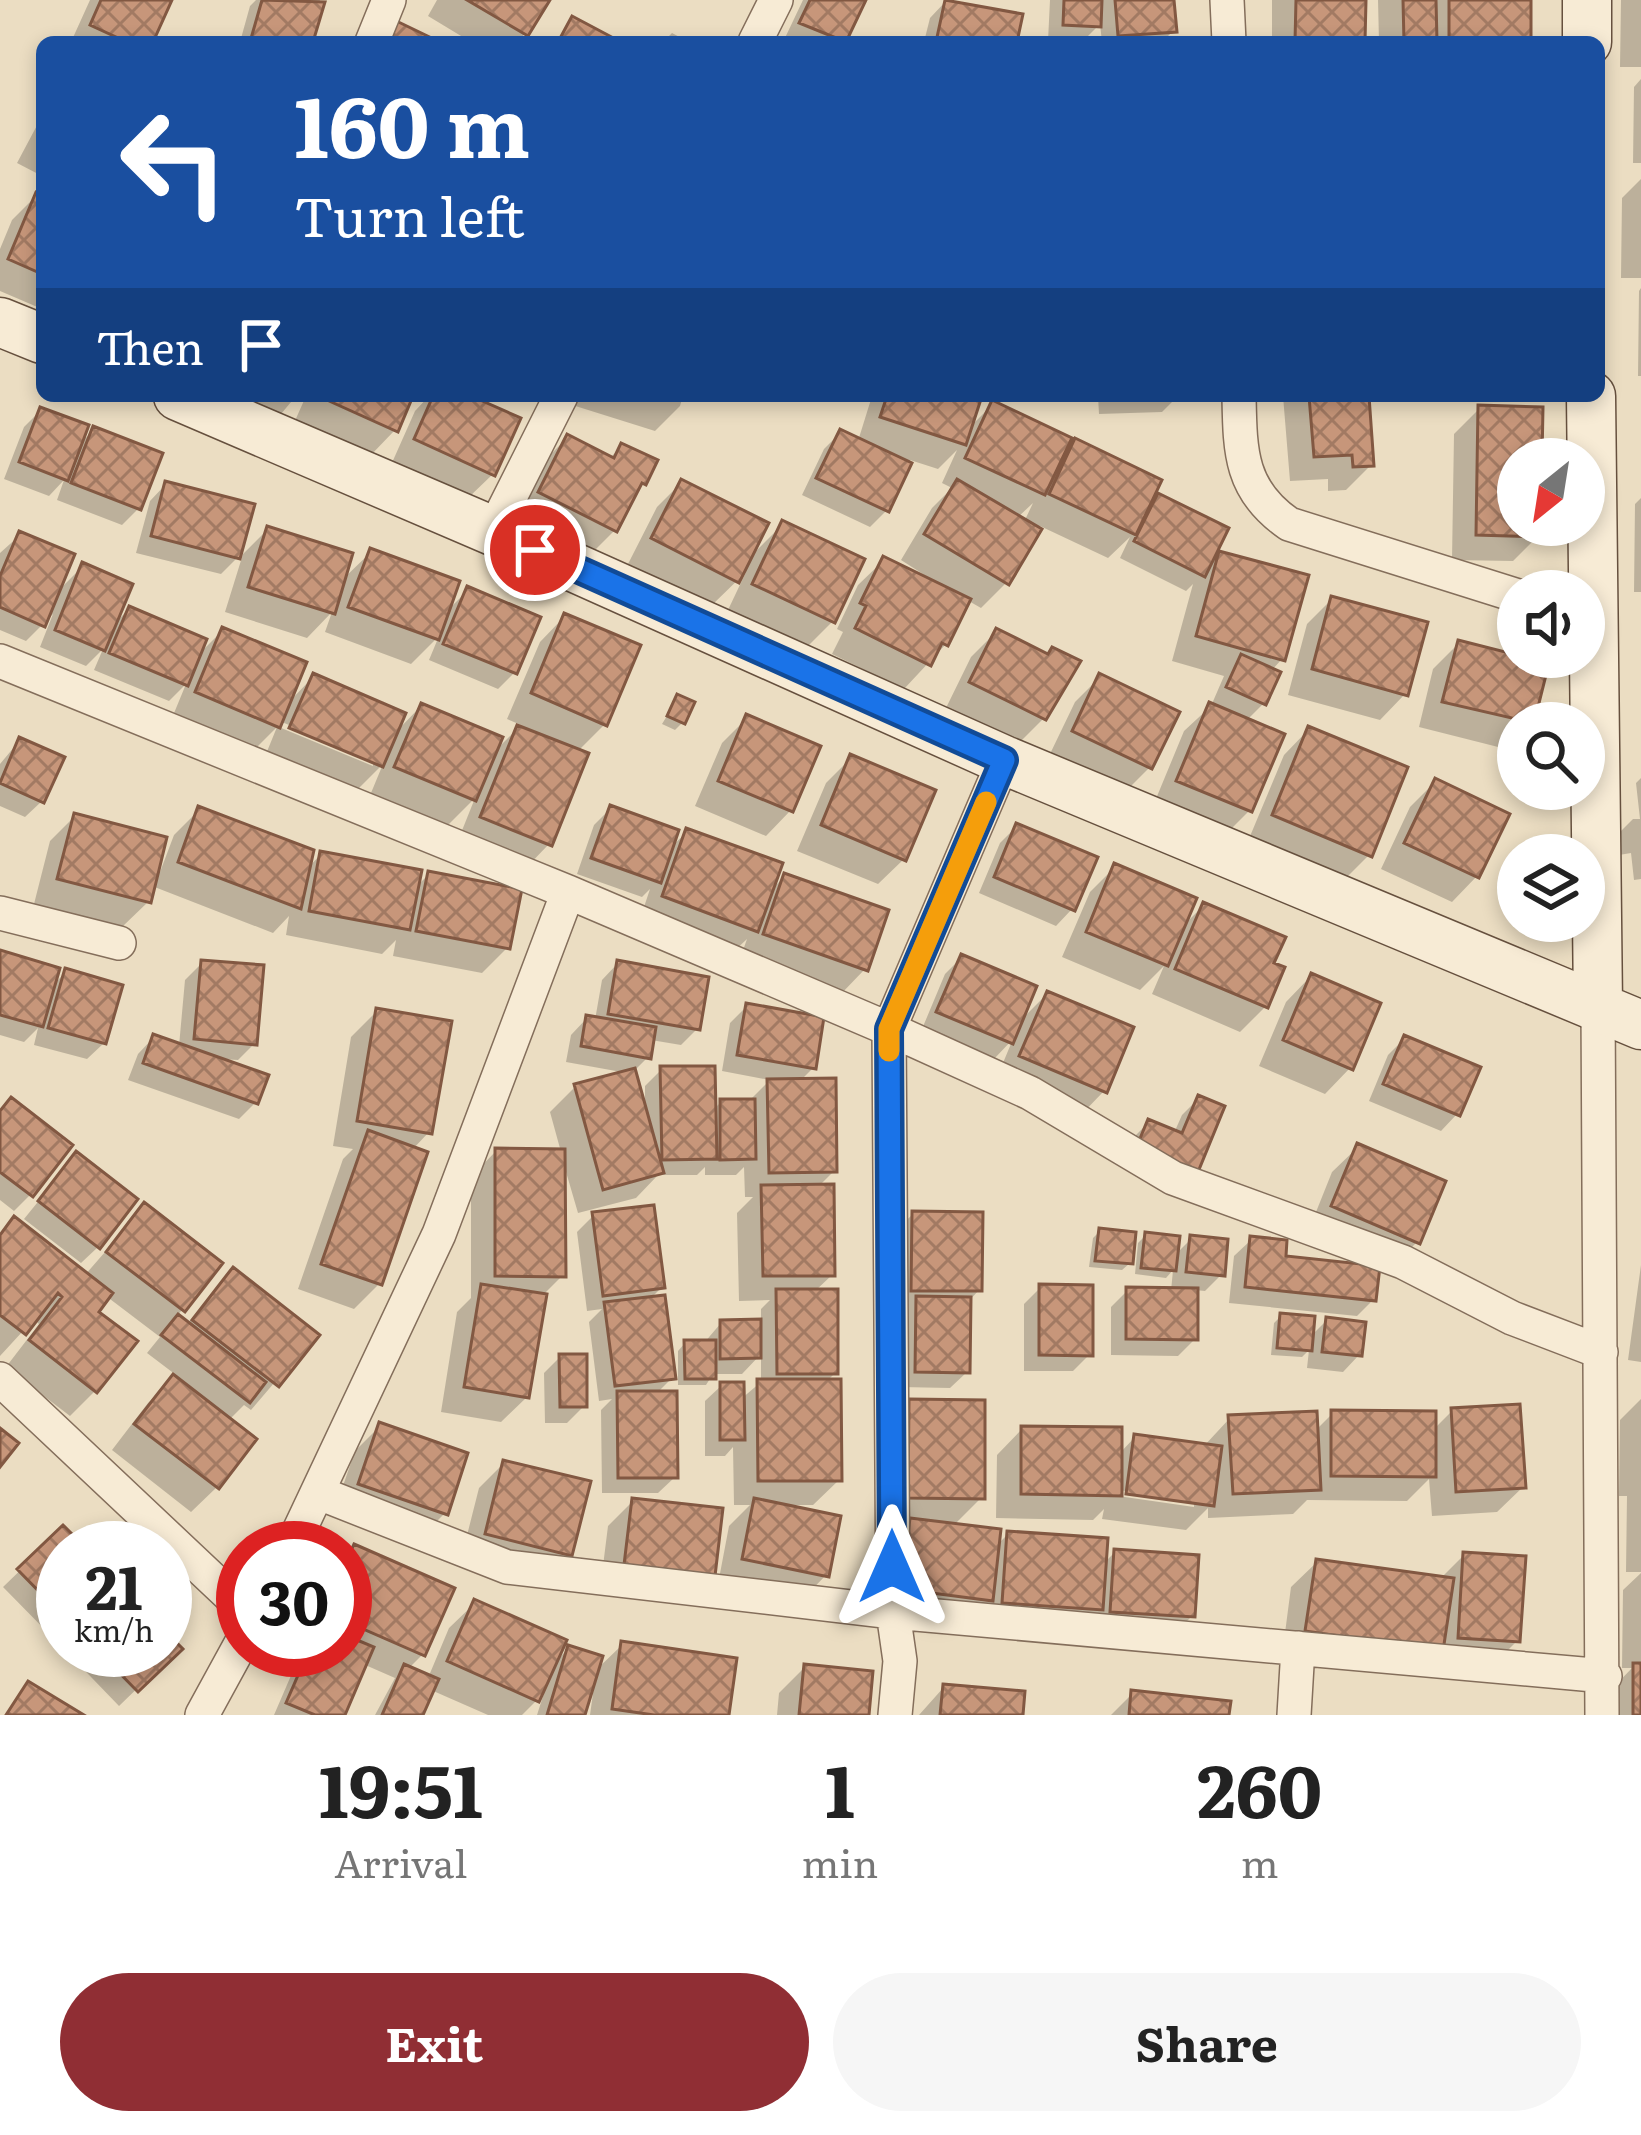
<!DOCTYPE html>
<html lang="en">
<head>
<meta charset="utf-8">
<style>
  :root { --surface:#fff; --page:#f6f6f6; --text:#222; --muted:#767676; --accent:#902e34 }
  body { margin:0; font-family:Literata,serif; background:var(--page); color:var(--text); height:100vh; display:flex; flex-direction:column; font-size:45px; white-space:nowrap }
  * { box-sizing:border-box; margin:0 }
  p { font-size:39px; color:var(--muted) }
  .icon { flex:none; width:66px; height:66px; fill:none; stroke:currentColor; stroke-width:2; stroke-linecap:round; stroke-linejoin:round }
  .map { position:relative; height:1715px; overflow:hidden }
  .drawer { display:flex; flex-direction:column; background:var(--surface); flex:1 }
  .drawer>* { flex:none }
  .guide { position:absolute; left:36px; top:36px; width:1569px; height:366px; border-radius:18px; box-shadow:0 6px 18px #0003; background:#1a4fa0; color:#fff; overflow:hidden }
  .needle { width:78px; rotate:210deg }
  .buttons { position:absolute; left:1497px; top:438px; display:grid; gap:24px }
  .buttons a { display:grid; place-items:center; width:108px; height:108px; border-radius:50%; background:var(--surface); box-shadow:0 6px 18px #0003; font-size:60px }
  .speed { position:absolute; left:36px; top:1521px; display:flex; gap:24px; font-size:60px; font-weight:700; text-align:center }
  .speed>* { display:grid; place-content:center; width:156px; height:156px; border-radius:50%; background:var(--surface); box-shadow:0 6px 18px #0003; line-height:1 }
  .speed small { font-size:30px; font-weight:400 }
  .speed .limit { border:18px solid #d22; background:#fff; color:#111 }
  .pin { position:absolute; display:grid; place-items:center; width:102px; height:102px; color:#fff; margin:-51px; border:6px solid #fff; border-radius:50%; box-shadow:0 3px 12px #0007 }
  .me { position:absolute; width:132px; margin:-66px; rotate:0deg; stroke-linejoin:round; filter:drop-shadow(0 0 9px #0008) }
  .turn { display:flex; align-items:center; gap:42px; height:252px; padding:0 60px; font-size:54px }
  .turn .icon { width:156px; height:156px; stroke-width:2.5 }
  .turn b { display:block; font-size:84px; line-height:102px }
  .then { display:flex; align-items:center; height:114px; padding:0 60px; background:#0003; gap:24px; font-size:45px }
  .eta { display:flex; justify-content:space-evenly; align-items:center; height:204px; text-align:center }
  .eta b { font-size:72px; font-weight:700; line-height:84px }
  .button { display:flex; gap:24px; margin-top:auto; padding:24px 60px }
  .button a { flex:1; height:138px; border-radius:72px; background:var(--accent); color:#fff; font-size:48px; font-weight:700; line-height:138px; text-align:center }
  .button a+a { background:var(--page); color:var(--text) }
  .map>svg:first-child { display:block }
  .shadow { fill:#0003; fill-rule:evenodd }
  .building { fill:url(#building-cross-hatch); stroke:#825842; stroke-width:3 }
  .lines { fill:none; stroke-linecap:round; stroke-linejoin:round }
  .street-casing { stroke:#846e5b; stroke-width:36 }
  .secondary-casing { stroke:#66503e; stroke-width:51 }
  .street { stroke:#f7ebd5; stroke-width:33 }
  .secondary { stroke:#f7ebd5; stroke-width:48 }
  .route-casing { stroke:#114b97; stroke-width:30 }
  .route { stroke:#1a73e8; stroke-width:21 }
  .slow { stroke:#f59e0b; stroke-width:21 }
</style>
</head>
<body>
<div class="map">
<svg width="1641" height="1715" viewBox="0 0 1641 1715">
  <defs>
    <pattern id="building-cross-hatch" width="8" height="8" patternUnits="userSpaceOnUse" patternTransform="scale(3)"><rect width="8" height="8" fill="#c7967a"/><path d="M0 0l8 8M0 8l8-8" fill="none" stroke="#a27a63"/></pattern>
  </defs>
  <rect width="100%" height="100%" fill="#ebddc2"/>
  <!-- shadow -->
  <path class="shadow" d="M90,0h79l-20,42h-78z
    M256,0h64l-10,42h-70l10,-36z
    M437,0h109l-27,42h-48l-43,-26z
    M803,0h59l-19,42h-54l-5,-2z
    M1050,0h121l3,30 -12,12h-60l-2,-18 -18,18 -34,-1z
    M1272,0h91l-1,42h-90z
    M1378,0h149v42h-148z
    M1621,0h20v67h-21z
    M946,1l68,41h-90l6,-24z
    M672,33l17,9h-26z
    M1641,79v84h-8l1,-76z
    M42,116v60l-25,-13z
    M1641,179v99h-20l1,-80z
    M37,195l5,2v112l-42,-18v-42l12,-29z
    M1641,288v88h-3l1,-85z
    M245,396h51l-20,24 -35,-17z
    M306,396h104l-15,34 -25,26 -76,-33z
    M429,396h63l-9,9 10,69 -26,25 -76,-34 24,-54z
    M572,396h111l-3,10 -25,25 -86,-27z
    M872,396h107l-10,32 24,-24 68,51 14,-13 69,70 15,-15 49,69 12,-12 62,105 -11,12 -7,32 -18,18 3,90 -25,25 -71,-30 31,-75 27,-25 13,-30 -52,-15 21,-77 -7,7 -66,-33 10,-21 -22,21 -68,-32 -34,57 -25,25 -14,-8 -21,44 -42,45 -72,-35 11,-22 -6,-3 21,-44 26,-25 40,20 2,-4 -25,-16 31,-52 20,-20 -10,-5 15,-33 -19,19 -28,-9 -24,51 -16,16 -68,-32 22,-46 16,-16 18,8zM1033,503l-9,19 -7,-4z
    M1098,396h80l-16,16 -63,2z
    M1283,396h83l5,69 -25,25 -18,1v-12l-38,2z
    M1479,409l60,50h-21v66h20v11l-25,25 -61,-1 2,-126z
    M41,410l37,35 16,-15 45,78 -17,17 -65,-25 7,-20 -15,16 -45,-17 20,-52z
    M567,438l42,21 13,-13 22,37 -11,10 -18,37 -25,25 -75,-37 27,-55z
    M682,482l69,74 32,-32 49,98 -25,25 -79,-37 18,-38 -35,34 -83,-42 29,-57z
    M166,484l72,73 -17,17 -85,-21 14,-52z
    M1641,498v94h-7l1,-88z
    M268,529l74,51 29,-28 75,60 22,-22 46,83 -16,16 -69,-29 10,-24 -28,28 -86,-32 7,-20 -25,26 -82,-26 18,-58z
    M20,535l36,58 27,-27 29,60 17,-17 68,47 26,-26 65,73 25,-26 81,57 27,-28 72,47 28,-28 -14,-6 33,-77 25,-26 40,108 -28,28 -28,92 -25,26 -67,-27 18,-45 -27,27 -77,-32 12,-29 -27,27 -90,-37 11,-27 -24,24 -81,-33 14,-34 -17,17 -75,-31 9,-21 -17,17 -46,-19 13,-33 -27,27 -26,-11v-77zM277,720l96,40v6l-99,-41z
    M1332,599l73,95 -25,26 -92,-25 19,-71z
    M996,632l51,24 30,7 -33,55 -25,25 -73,-35 25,-51z
    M1459,643l87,22 -15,58h-13v14l-12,12 -87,-22 14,-58z
    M1100,677l50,90 -25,25 -76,-36 26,-54z
    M678,698l5,24 -8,8 -13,-6z
    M747,718l44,92 -25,26 -71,-30 27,-63z
    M1309,729l60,126 -25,25 -96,-39 36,-86z
    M20,740l22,61 -17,16 -25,-11v-42z
    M851,758l53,101 -26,25 -81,-33 29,-68z
    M1641,778v101l-7,1 -3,-27 -12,2 -3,-19 17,-17h7l-4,-36z
    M1435,782l42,94 -25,26 -71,-33 29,-62z
    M610,809l59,40 18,-17 82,60 16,-16 80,93 -25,26 -100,-36 7,-20 -17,16 -91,-33 11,-33 -8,8 -65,-23 17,-49z
    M199,810l108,59 14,-15 94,34 14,-14 79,73 -26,26 -89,-17 3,-16 -14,14 -96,-19 3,-19 -16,17 -121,-47 -4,16 -26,25 -88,-23 16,-63 25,-25 85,56 14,-37z
    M1017,826l55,83 -16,17 -77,-33 21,-50z
    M1115,867l66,61 22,-22 67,59 -4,41 -26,26 -88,-38 12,-28 -24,24 -78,-33 28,-65z
    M0,954l52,32 14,-14 38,71 -17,16 -53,-14 4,-17 -14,14 -24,-7z
    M962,957l56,66 29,-29 57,97 -25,26 -84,-35 18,-43 -19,20 -72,-30 23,-55z
    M202,963l52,81 -16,16 -17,-1 35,43 -17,17 -111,-39 10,-26 16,-17 25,9 6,-66z
    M618,963l80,65 -17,17 -30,-5 -3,17 -15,15 12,35v-21l17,-17 51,41 8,-8h27l22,-22 -48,-9 8,-48 17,-17 66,62 -13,13 34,90 -16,16 14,88 -18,17 21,81 -9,9 13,98 -26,25h-24l37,70 -25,26 -83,-17 11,-58 21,-21h-16l-1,-58 -8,9h-20v-55l17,-16 19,14 20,-17v-28l-19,20h-29l-7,11h-28v-34l7,-8h19l17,-20 40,-1v-13l9,-9 -31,1 -2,-88 16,-16h-8l-1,-30 -8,8h-31v-8l-8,8h-39l-22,23 -58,15 -14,-48 -1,110 -19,19 -17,103 -26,25 -60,-10 16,-100 14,-14v-121l25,-26 65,1 -11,-40 25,-25 52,-14 -61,-11 5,-27 16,-17 8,2 7,-40z
    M1311,976l39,92 -25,26 -66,-28 27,-64z
    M377,1011l52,121 -17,18 -33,134 -25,25 -56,-20 45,-130 10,-10 -20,-3 18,-109z
    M1405,1038l52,76 -16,17 -72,-30 19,-46z
    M1199,1098l-4,72 -63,-31 17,-17 25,11 8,-18z
    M0,1112l30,83 -16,16 -14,-11z
    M1358,1147l59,95 -25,25 -84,-35 24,-60z
    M76,1155l22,92 -17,16 -57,-44z
    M145,1206l74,58 -42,52 10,8 46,-53 82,64 -64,75 -7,-5 -16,16 -11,66 -26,25 -79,-62 36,-47 28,-28 -29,-22 13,-16 -54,-41 -12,16 1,79 -25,25 -64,-49 33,-43 -5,-5 -34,37v-121l14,-15 71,55z
    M913,1214l66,76 -11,12 -1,70 -17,16 -50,-1 -13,-148z
    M594,1215l68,72 -13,13 24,77 -17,17 19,83 -17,16h-56l-1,-83 11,-11 -13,2 -10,-79 13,-13 -15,2 -10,-79z
    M1100,1231l30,32 -8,7 -33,-3 4,-29z
    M1146,1235l29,20 16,-16 31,35 -17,17 -10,-1v49l-17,17 -67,-1v-48l17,-17 43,1 2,-21 -7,8 -31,-4 3,-31z
    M1251,1240l32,19 90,41 -16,16 -128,-13 5,-47z
    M1641,1265v97l-13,-2z
    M1041,1287l49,67 -17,17h-49v-67z
    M1281,1316l29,21 17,-17 32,35 -16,17 -36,-4 2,-18 -7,7 -31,-2 3,-32z
    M560,1357l24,49 -17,17h-22l-1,-50z
    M1641,1399v173h-15l1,-76h-8l1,-76z
    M910,1402l72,95 -29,29 43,20 12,-12 95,30 12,-12 77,64 -17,17 -80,-5 1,-15 -21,21 -198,-20 8,-67 25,-25h-26l1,-95z
    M1452,1411l71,76 -26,25 -65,4 -3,-37 -22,22 -100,-1 -14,14 -85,4v-10l-22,22 -84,-11 2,-10 -11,11 -97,-2 1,-63 25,-26 97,25 16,-17 69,9 26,-28 85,13 18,-18 100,17zM1112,1489l82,12v6l-83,-12z
    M380,1426l65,87 -25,25 -85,-29 20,-58z
    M504,1463l65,92 -25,25 -83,-21 18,-71z
    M633,1501l86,10 -119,79 8,-64z
    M63,1529l19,19h-19v90l-5,5 -55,-56z
    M355,1547l68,107 -15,15 20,9 21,-50 26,-25 78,61 16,-16 26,23 27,-26 104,70h-136l4,-29 -3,-1 -10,30h-44l7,-22 -22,22h-34l-57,-25 -11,25h-45l20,-37 -32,-14 -21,51h-68l28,-65h43v-93z
    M1464,1555l53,86 -25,25 -210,-10 9,-69 26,-25 123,17z
    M1641,1573v142h-32v-23l23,-24h-10l1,-78z
    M165,1635l13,14 -59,57 -54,-56h100z
    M805,1667l61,48h-89l2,-22z
    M944,1687l76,28h-101z
    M1132,1694l94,21h-115z"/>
  <!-- building -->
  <path class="building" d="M101,0h71l-19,42h-26l-37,-17z
    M262,0l63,2 -12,40h-63z
    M467,0h83l-22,36z
    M810,0h56l-20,42 -47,-19z
    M945,0l78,14 -6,28h-81z
    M1064,0h38l-1,27 -38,-2z
    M1115,0h59l3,32 -59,4z
    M1296,0h70l-1,42h-70z
    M1403,0h33l1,42h-33z
    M1449,0h82v42h-82z
    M386,16l54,26h-66z
    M572,16l49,26h-63z
    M36,192l6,2v80l-34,-15z
    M318,396h95l-15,36z
    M433,396h38l50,22 -26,58 -81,-37z
    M887,396h95l-16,49 -86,-28z
    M1309,396h60l5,70 -21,1 -1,-12 -38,2z
    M992,400l80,38 -27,57 -80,-37z
    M1478,405l65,2 -1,52h-24v66h23v12l-65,-2z
    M40,407l49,18 -21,56 -49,-19z
    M93,426l70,27 -22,57 -70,-27z
    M840,429l72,34 -23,49 -73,-34z
    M567,434l47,24 7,-15 37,17 -12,25 -4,-2 -25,49 -79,-40z
    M1075,438l87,42 -26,55 -87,-41z
    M681,479l88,44 -30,60 -88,-45z
    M957,479l85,50 -33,56 -85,-51z
    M165,481l90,23 -15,55 -89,-23z
    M1158,493l71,35 -24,49 -71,-36z
    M782,520l83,39 -30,64 -83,-39z
    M267,526l86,27 -18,61 -87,-27z
    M19,531l56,23 -30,73 -45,-20v-31z
    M370,548l90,33 -21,59 -91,-33z
    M1219,551l90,24 -24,86 -89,-25z
    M883,556l88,43 -23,47 -6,-3 -11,23 -76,-38 11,-22 -6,-3z
    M82,562l51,22 -28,67 -50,-21z
    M467,586l74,31 -24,57 -74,-30z
    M1331,596l97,26 -20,74 -96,-27z
    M129,606l78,33 -19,47 -79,-33z
    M564,613l77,32 -34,81 -76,-33z
    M222,627l85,35 -27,66 -85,-36z
    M996,628l52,26 4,-7 29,14 -35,59 -77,-38z
    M1458,640l91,23 -15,60 -92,-21z
    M1241,654l40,18 -15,33 -40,-18z
    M313,673l93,40 -23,54 -94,-39z
    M1099,673l81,39 -28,57 -80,-38z
    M677,694l18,8 -10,22 -18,-8z
    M1209,702l76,32 -33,78 -76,-31z
    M421,703l82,34 -27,64 -82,-34z
    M746,714l75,32 -28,66 -75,-31z
    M517,725l72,28 -37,93 -72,-29z
    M1308,726l100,41 -36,90 -100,-42z
    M19,737l46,20 -21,46 -44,-20z
    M850,754l86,36 -30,71 -85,-36z
    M1435,778l75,36 -31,64 -75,-35z
    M610,805l69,25 -18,53 -70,-25z
    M198,806l116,44 -13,59 -123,-47z
    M74,813l93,24 -16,66 -94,-24z
    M1016,823l82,34 -23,54 -81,-34z
    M686,828l97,35 -25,69 -96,-36z
    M320,851l102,19 -12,60 -101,-19z
    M1114,863l83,35 -29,68 -82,-34z
    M428,871l94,18 -12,60 -94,-18z
    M784,873l105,37 -21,61 -105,-37z
    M1203,902l83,35 -12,26 11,4 -17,41 -93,-39z
    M0,950l60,18 -17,59 -43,-12z
    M961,954l76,32 -24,58 -77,-32z
    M201,960l63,5 -7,80 -63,-6z
    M617,960l92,17 -9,53 -92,-16z
    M65,968l58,17 -17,59 -58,-16z
    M1311,973l70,30 -28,67 -70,-30z
    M1047,991l87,36 -27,66 -88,-37z
    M746,1003l78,14 -8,52 -79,-14z
    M376,1008l76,13 -20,113 -75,-13z
    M586,1015l70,12 -5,32 -70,-13z
    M153,1034l116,41 -11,29 -115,-41z
    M1404,1035l77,32 -21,49 -77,-32z
    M660,1066h55l2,93 -55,1z
    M635,1068l29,105 -61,17 -29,-106z
    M836,1078l1,94 -68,1 -2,-94z
    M1198,1095l27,11 -27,66 -61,-26 11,-27 34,14z
    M11,1097l62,48 -40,52 -33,-25v-61z
    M720,1099h35l1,60 -36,1z
    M368,1130l60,22 -46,133 -61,-21z
    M1357,1143l89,38 -26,63 -89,-38z
    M495,1148l70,1 1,128 -71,-1z
    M76,1151l62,48 -38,50 -62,-48z
    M834,1184l1,92h-72l-2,-91z
    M144,1202l79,61 -38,49 -79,-60z
    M654,1205l11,83 -62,8 -11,-84z
    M912,1211l71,1 -1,79h-71z
    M14,1216l99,77 -14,19 39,29 -41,52 -68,-53 33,-43 -4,-4 -32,42 -26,-20v-80z
    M1099,1228l37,4 -3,32 -38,-3z
    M1145,1232l35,4 -4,35 -35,-3z
    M1190,1235l38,4 -3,37 -39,-4z
    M1250,1236l37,4 -1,16 94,10 -4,35 -131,-14z
    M233,1267l87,68 -41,52 -87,-67z
    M481,1284l66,10 -18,104 -65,-11z
    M1039,1284l54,1v71l-54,-1z
    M1126,1287l72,1v52l-72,-1z
    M776,1289h62v85h-61z
    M665,1295l11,84 -61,7 -11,-84z
    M916,1296l55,1 -1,76 -55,-1z
    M1280,1313l35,3 -3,35 -35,-3z
    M178,1314l88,68 -16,21 -89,-68z
    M1326,1317l40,5 -4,34 -40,-4z
    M761,1319v39l-41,1v-39z
    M684,1340h32v39h-31z
    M559,1354h28v53h-27z
    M173,1374l84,65 -38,50 -85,-65z
    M757,1379h84l1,102h-84z
    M720,1382h24l1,58h-25z
    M617,1391h60l1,87h-60z
    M909,1399l76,1v99l-77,-1z
    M1520,1404l6,84 -70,4 -5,-84z
    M1331,1410l105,1v66l-105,-1z
    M1317,1411l4,79 -88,4 -5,-79z
    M379,1422l89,31 -20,62 -90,-31z
    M1021,1426l101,1v69l-101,-2z
    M0,1428l19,15 -19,24z
    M1134,1434l88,12 -8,60 -88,-12z
    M503,1460l88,21 -19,75 -87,-22z
    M632,1498l91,10 -8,68 -91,-11z
    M754,1498l87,18 -12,61 -87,-18z
    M910,1518l91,11 -8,72 -92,-12z
    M63,1525l23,23h-23v68l-46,-47z
    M1007,1531l101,7 -5,72 -101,-7z
    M354,1544l101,44 -30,68 -80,-35v-56z
    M1114,1549l85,6 -4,62 -85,-5z
    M1463,1552l63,4 -6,86 -62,-4z
    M1316,1559l138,19 -11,73 -138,-20z
    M474,1599l93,41 -28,62 -92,-41z
    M165,1631l18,18 -45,43 -41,-42h68z
    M345,1635l29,12 -29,68h-30l-29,-12 23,-53h36z
    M621,1641l116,17 -8,57h-75l-42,-6z
    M568,1645l35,11 -18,59h-38z
    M1633,1663h8v52h-8z
    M404,1664l35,15 -16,36h-41z
    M804,1664l69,7 -4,44h-70z
    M28,1681l56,34h-78z
    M943,1684l82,7 -2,24h-83z
    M1131,1690l100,11 -2,14h-100z"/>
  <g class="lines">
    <defs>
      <path id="street" d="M1227,0l2,42
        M372,42l17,-42
        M755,42l21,-42
        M1239,396c1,56 1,94 50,128l229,72
        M493,531l68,-135
        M0,661l568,231 321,137 141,64 143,85 230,84 109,56 89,34
        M0,913l119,30
        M1598,1005l4,710
        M0,1379l243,229
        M319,1493l188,74 386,45 712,64
        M291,1548l148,-314 129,-342
        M202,1715l41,-75
        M895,1715l5,-54 -7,-49 -4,-583 115,-269
        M1294,1715l4,-67"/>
      <path id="secondary" d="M1587,0v42
        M0,322l42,17
        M178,396l315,135 511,229 637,265
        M1591,396l7,609"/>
    </defs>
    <!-- street casing -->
    <use href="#street" class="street-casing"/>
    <!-- secondary casing -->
    <use href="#secondary" class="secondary-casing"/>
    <!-- street -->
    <use href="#street" class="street"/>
    <!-- secondary -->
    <use href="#secondary" class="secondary"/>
  </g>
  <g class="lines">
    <defs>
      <path id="route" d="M535,550l469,210 -115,269 3,538"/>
    </defs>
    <!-- route casing -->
    <use href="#route" class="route-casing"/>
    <!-- route -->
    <use href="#route" class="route"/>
    <!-- slow -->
    <path class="slow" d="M889,1051v-22l97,-227"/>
  </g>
</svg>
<div class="buttons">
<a><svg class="needle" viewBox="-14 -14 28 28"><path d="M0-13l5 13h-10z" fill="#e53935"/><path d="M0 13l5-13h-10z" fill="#767676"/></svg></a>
<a><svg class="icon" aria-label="sound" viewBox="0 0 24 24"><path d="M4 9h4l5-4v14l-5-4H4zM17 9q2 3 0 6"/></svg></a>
<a><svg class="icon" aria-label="search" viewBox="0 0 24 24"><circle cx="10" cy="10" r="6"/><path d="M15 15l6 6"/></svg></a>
<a><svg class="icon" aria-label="layers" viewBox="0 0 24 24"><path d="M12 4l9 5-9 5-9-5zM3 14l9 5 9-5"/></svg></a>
</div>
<div class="speed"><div>21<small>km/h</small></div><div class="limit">30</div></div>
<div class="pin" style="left:535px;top:550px;background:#d93025"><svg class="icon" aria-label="arrive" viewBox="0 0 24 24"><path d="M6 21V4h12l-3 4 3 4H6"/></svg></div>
<svg class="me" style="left:892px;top:1567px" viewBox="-20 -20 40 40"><path d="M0-17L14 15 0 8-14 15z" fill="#1a73e8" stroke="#fff" stroke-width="4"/></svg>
<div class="guide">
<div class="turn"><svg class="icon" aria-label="left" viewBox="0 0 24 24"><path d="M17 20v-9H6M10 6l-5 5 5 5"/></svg><div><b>160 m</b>Turn left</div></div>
<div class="then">Then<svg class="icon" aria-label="arrive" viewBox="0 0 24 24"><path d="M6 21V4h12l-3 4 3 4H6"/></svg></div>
</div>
</div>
<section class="drawer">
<div class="eta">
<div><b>19:51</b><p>Arrival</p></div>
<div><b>1</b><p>min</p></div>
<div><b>260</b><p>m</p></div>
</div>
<div class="button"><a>Exit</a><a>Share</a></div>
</section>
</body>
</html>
